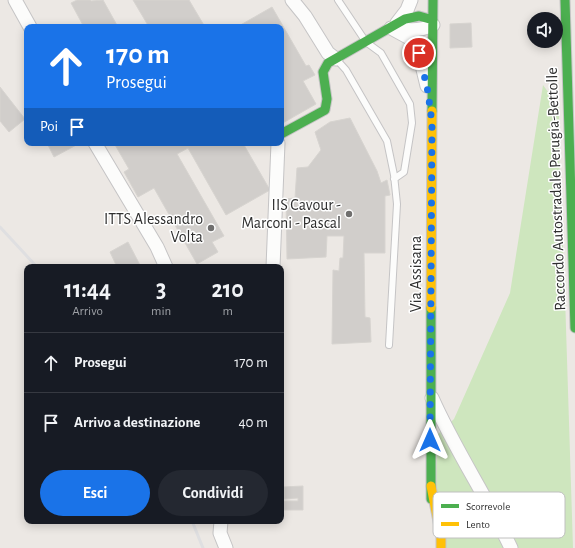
<!DOCTYPE html>
<html lang="it">
<head>
<meta charset="utf-8">
<style>
  :root { --surface:#171b24; --page:#242831; --text:#f1f3f6; --muted:#9ea1a6; --line:#363941; --accent:#1a73e8 }
  body { margin:0; font-family:"Alegreya Sans",sans-serif; background:var(--page); color:var(--text); height:100vh; display:flex; flex-direction:column; font-size:15px; white-space:nowrap }
  * { box-sizing:border-box; margin:0 }
  p { font-size:13px; color:var(--muted) }
  .icon { flex:none; width:22px; height:22px; fill:none; stroke:currentColor; stroke-width:2; stroke-linecap:round; stroke-linejoin:round }
  .map { position:relative; flex:1; overflow:hidden }
  .details { position:absolute; left:24px; top:264px; width:260px; height:260px; display:flex; flex-direction:column; background:var(--surface); border-radius:8px; box-shadow:0 2px 10px #0003 }
  .details>* { flex:none }
  .top-card { position:absolute; left:24px; top:24px; width:260px; height:122px; border-radius:8px; box-shadow:0 2px 10px #0003; background:#1a73e8; color:#fff; overflow:hidden }
  .buttons { position:absolute; left:527px; top:12px; display:grid; gap:8px }
  .buttons a { display:grid; place-items:center; width:36px; height:36px; border-radius:50%; background:var(--surface); box-shadow:0 2px 10px #0003; font-size:20px }
  .pin { position:absolute; display:grid; place-items:center; width:34px; height:34px; color:#fff; margin:-17px; border:2px solid #fff; border-radius:50%; box-shadow:0 1px 4px #0007 }
  .me { position:absolute; width:44px; margin:-22px; rotate:0deg; stroke-linejoin:round; filter:drop-shadow(0 0 3px #0008) }
  .turn { display:flex; align-items:center; gap:14px; height:84px; padding:0 16px; font-size:18px }
  .turn .icon { width:52px; height:52px; stroke-width:2.5 }
  .turn b { display:block; font-size:28px; line-height:34px }
  .then { display:flex; align-items:center; height:38px; padding:0 16px; background:#0003; gap:8px; font-size:15px }
  .eta { display:flex; justify-content:space-evenly; align-items:center; height:68px; text-align:center }
  .eta b { font-size:24px; font-weight:700; line-height:28px }
  .button { display:flex; gap:8px; margin-top:auto; padding:8px 16px }
  .button a { flex:1; height:46px; border-radius:24px; background:var(--accent); color:#fff; font-size:16px; font-weight:700; line-height:46px; text-align:center }
  .button a+a { background:var(--page); color:var(--text) }
  ul { padding:0; list-style:none }
  li { display:flex; align-items:center; gap:12px; height:60px; padding:0 16px; border-top:1px solid var(--line) }
  li div { flex:1 }
  li b { display:block; font-size:15px }
  li em { font-style:normal }
  .map>svg:first-child { display:block }
  .green { fill:#cee6be }
  .building { fill:#d1cecb; stroke:#d7d4d0 }
  .lines { fill:none; stroke-linecap:round; stroke-linejoin:round }
  .lane-casing { stroke:#c5c4c5; stroke-width:8 }
  .street-casing { stroke:#c5c4c5; stroke-width:15 }
  .fast-casing { stroke:#c5c4c5; stroke-width:11 }
  .slow-casing { stroke:#c5c4c5; stroke-width:11 }
  .lane { stroke:#fcfcfb; stroke-width:6 }
  .street { stroke:#fcfcfb; stroke-width:13 }
  .fast { stroke:#4caf50; stroke-width:9 }
  .slow { stroke:#ffc107; stroke-width:9 }
  .rail { stroke:#dfdfe1; stroke-width:3 }
  .route { stroke:#1a73e8; stroke-width:7; stroke-dasharray:0 12.6 }
  .poi-dot { fill:#706f6e; stroke:#fff; stroke-width:1.5 }
  .labels { text-anchor:middle; dominant-baseline:central; stroke-width:3; stroke-linejoin:round; paint-order:stroke }
  .street-label { font-size:16px; fill:#2e2e2e; stroke:#fff }
  .poi-label { font-size:16px; fill:#2e2e2e; stroke:#fff; text-anchor:end }
  .key { fill:#fff; stroke:#c0c0c0; stroke-width:1 }
  .key-label { font-size:11px; fill:#2e2e2e }
</style>
</head>
<body>
<div class="map">
<svg width="575" height="548" viewBox="0 0 575 548">
  <rect width="100%" height="100%" fill="#ece8e4"/>
  <!-- green -->
  <path class="green" d="M543,85l16,22v48l6,141 8,252h-128l-9,-61 1,-52 17,-16 56,-126z"/>
  <!-- building -->
  <path class="building" d="M77,0h13l1,1 12,-1 15,27h-34l-13,-24z
    M133,0h56l16,27h-56z
    M272,7l34,59 3,-1 6,10 -12,6 13,23 -35,20v-97h-44z
    M471,23l1,24 -22,1v-24z
    M0,87l25,32 -16,13 -9,-11z
    M350,118l27,53 4,12 6,-3 3,15 -5,1v57h-21l1,64 5,1 1,24 -39,2 1,-74 6,1 1,-13h3l1,-22h-17l-1,21 -39,2 -1,-60 9,-1 2,-30 11,-1 13,-17 -6,-18 15,-10z
    M47,143h33l-26,14z
    M114,143h133l-3,2 26,45 -44,25 -38,-67 -11,6 47,82 -12,6 6,10 -21,12 -43,-76 -16,9 -14,-25 5,-3z
    M128,242l13,25h-24l-7,-15z
    M303,486v24h-22v-9h17v-3l-14,1v-12z"/>
  <g class="lines">
    <defs>
      <path id="lane" d="M338,0l28,42 15,11 29,51 2,19 -8,49 -10,7
        M337,60l9,10 41,71 7,34 3,29 -8,141"/>
      <path id="street" d="M15,0l15,27
        M292,0l13,16 23,37 8,6
        M397,23l10,-13 4,-10
        M391,28l22,12 6,13 8,33
        M397,28c13,3 24,3 36,-3
        M95,143l62,104 9,20
        M273,267l5,-124
        M432,398c23,52 55,99 79,150
        M221,521l-1,12 6,15"/>
      <path id="fast" d="M565,0l10,328
        M432,111l1,-111
        M281,134l44,-24 2,-11 -4,-27 5,-9 77,-44 14,-3 14,4
        M431,308v191"/>
      <path id="slow" d="M431,308l1,-197
        M431,486l10,51v11"/>
    </defs>
    <!-- lane casing -->
    <use href="#lane" class="lane-casing"/>
    <!-- street casing -->
    <use href="#street" class="street-casing"/>
    <!-- fast casing -->
    <use href="#fast" class="fast-casing"/>
    <!-- slow casing -->
    <use href="#slow" class="slow-casing"/>
    <!-- lane -->
    <use href="#lane" class="lane"/>
    <!-- street -->
    <use href="#street" class="street"/>
    <!-- fast -->
    <use href="#fast" class="fast"/>
    <!-- slow -->
    <use href="#slow" class="slow"/>
    <!-- rail -->
    <path class="rail" d="M0,227l37,40
      M192,521l11,27"/>
  </g>
  <g class="lines">
    <!-- route -->
    <path class="route" d="M419,53l9,39 4,31 -2,317"/>
  </g>
  <!-- markers -->
  <g class="poi-dot">
    <circle cx="349" cy="214" r="4"/>
    <circle cx="211" cy="228" r="4"/>
  </g>
  <g class="labels">
    <!-- street labels -->
    <g class="street-label">
      <text transform="translate(556 189) rotate(-92)">Raccordo Autostradale Perugia-Bettolle</text>
      <text transform="translate(416 274) rotate(-90)">Via Assisana</text>
    </g>
    <!-- poi labels -->
    <g class="poi-label">
      <text x="341" y="205">IIS Cavour -<tspan x="341" dy="18">Marconi - Pascal</tspan></text>
      <text x="203" y="219">ITTS Alessandro<tspan x="203" dy="18">Volta</tspan></text>
    </g>
  </g>
  <!-- legend -->
  <rect x="433" y="492" width="132" height="46" rx="6" class="key"/>
  <rect x="441" y="504" width="18" height="4" fill="#4caf50"/>
  <rect x="441" y="522" width="18" height="4" fill="#ffc107"/>
  <g class="key-label">
    <text x="466" y="510">Scorrevole</text>
    <text x="466" y="528">Lento</text>
  </g>
</svg>
<div class="buttons">
<a><svg class="icon" aria-label="sound" viewBox="0 0 24 24"><path d="M4 9h4l5-4v14l-5-4H4zM17 9q2 3 0 6"/></svg></a>
</div>
<div class="pin" style="left:419px;top:53px;background:#d93025"><svg class="icon" aria-label="arrive" viewBox="0 0 24 24"><path d="M6 21V4h12l-3 4 3 4H6"/></svg></div>
<svg class="me" style="left:430px;top:440px" viewBox="-20 -20 40 40"><path d="M0-17L14 15 0 8-14 15z" fill="#1a73e8" stroke="#fff" stroke-width="4"/></svg>
<div class="top-card">
<div class="turn"><svg class="icon" aria-label="ahead" viewBox="0 0 24 24"><path d="M12 20V5M6 11l6-6 6 6"/></svg><div><b>170 m</b>Prosegui</div></div>
<div class="then">Poi<svg class="icon" aria-label="arrive" viewBox="0 0 24 24"><path d="M6 21V4h12l-3 4 3 4H6"/></svg></div>
</div>
<section class="details">
<div class="eta">
<div><b>11:44</b><p>Arrivo</p></div>
<div><b>3</b><p>min</p></div>
<div><b>210</b><p>m</p></div>
</div>
<ul>
<li><svg class="icon" aria-label="ahead" viewBox="0 0 24 24"><path d="M12 20V5M6 11l6-6 6 6"/></svg><div><b>Prosegui</b></div><em>170 m</em></li>
<li><svg class="icon" aria-label="arrive" viewBox="0 0 24 24"><path d="M6 21V4h12l-3 4 3 4H6"/></svg><div><b>Arrivo a destinazione</b></div><em>40 m</em></li>
</ul>
<div class="button"><a>Esci</a><a>Condividi</a></div>
</section>
</div>
</body>
</html>
